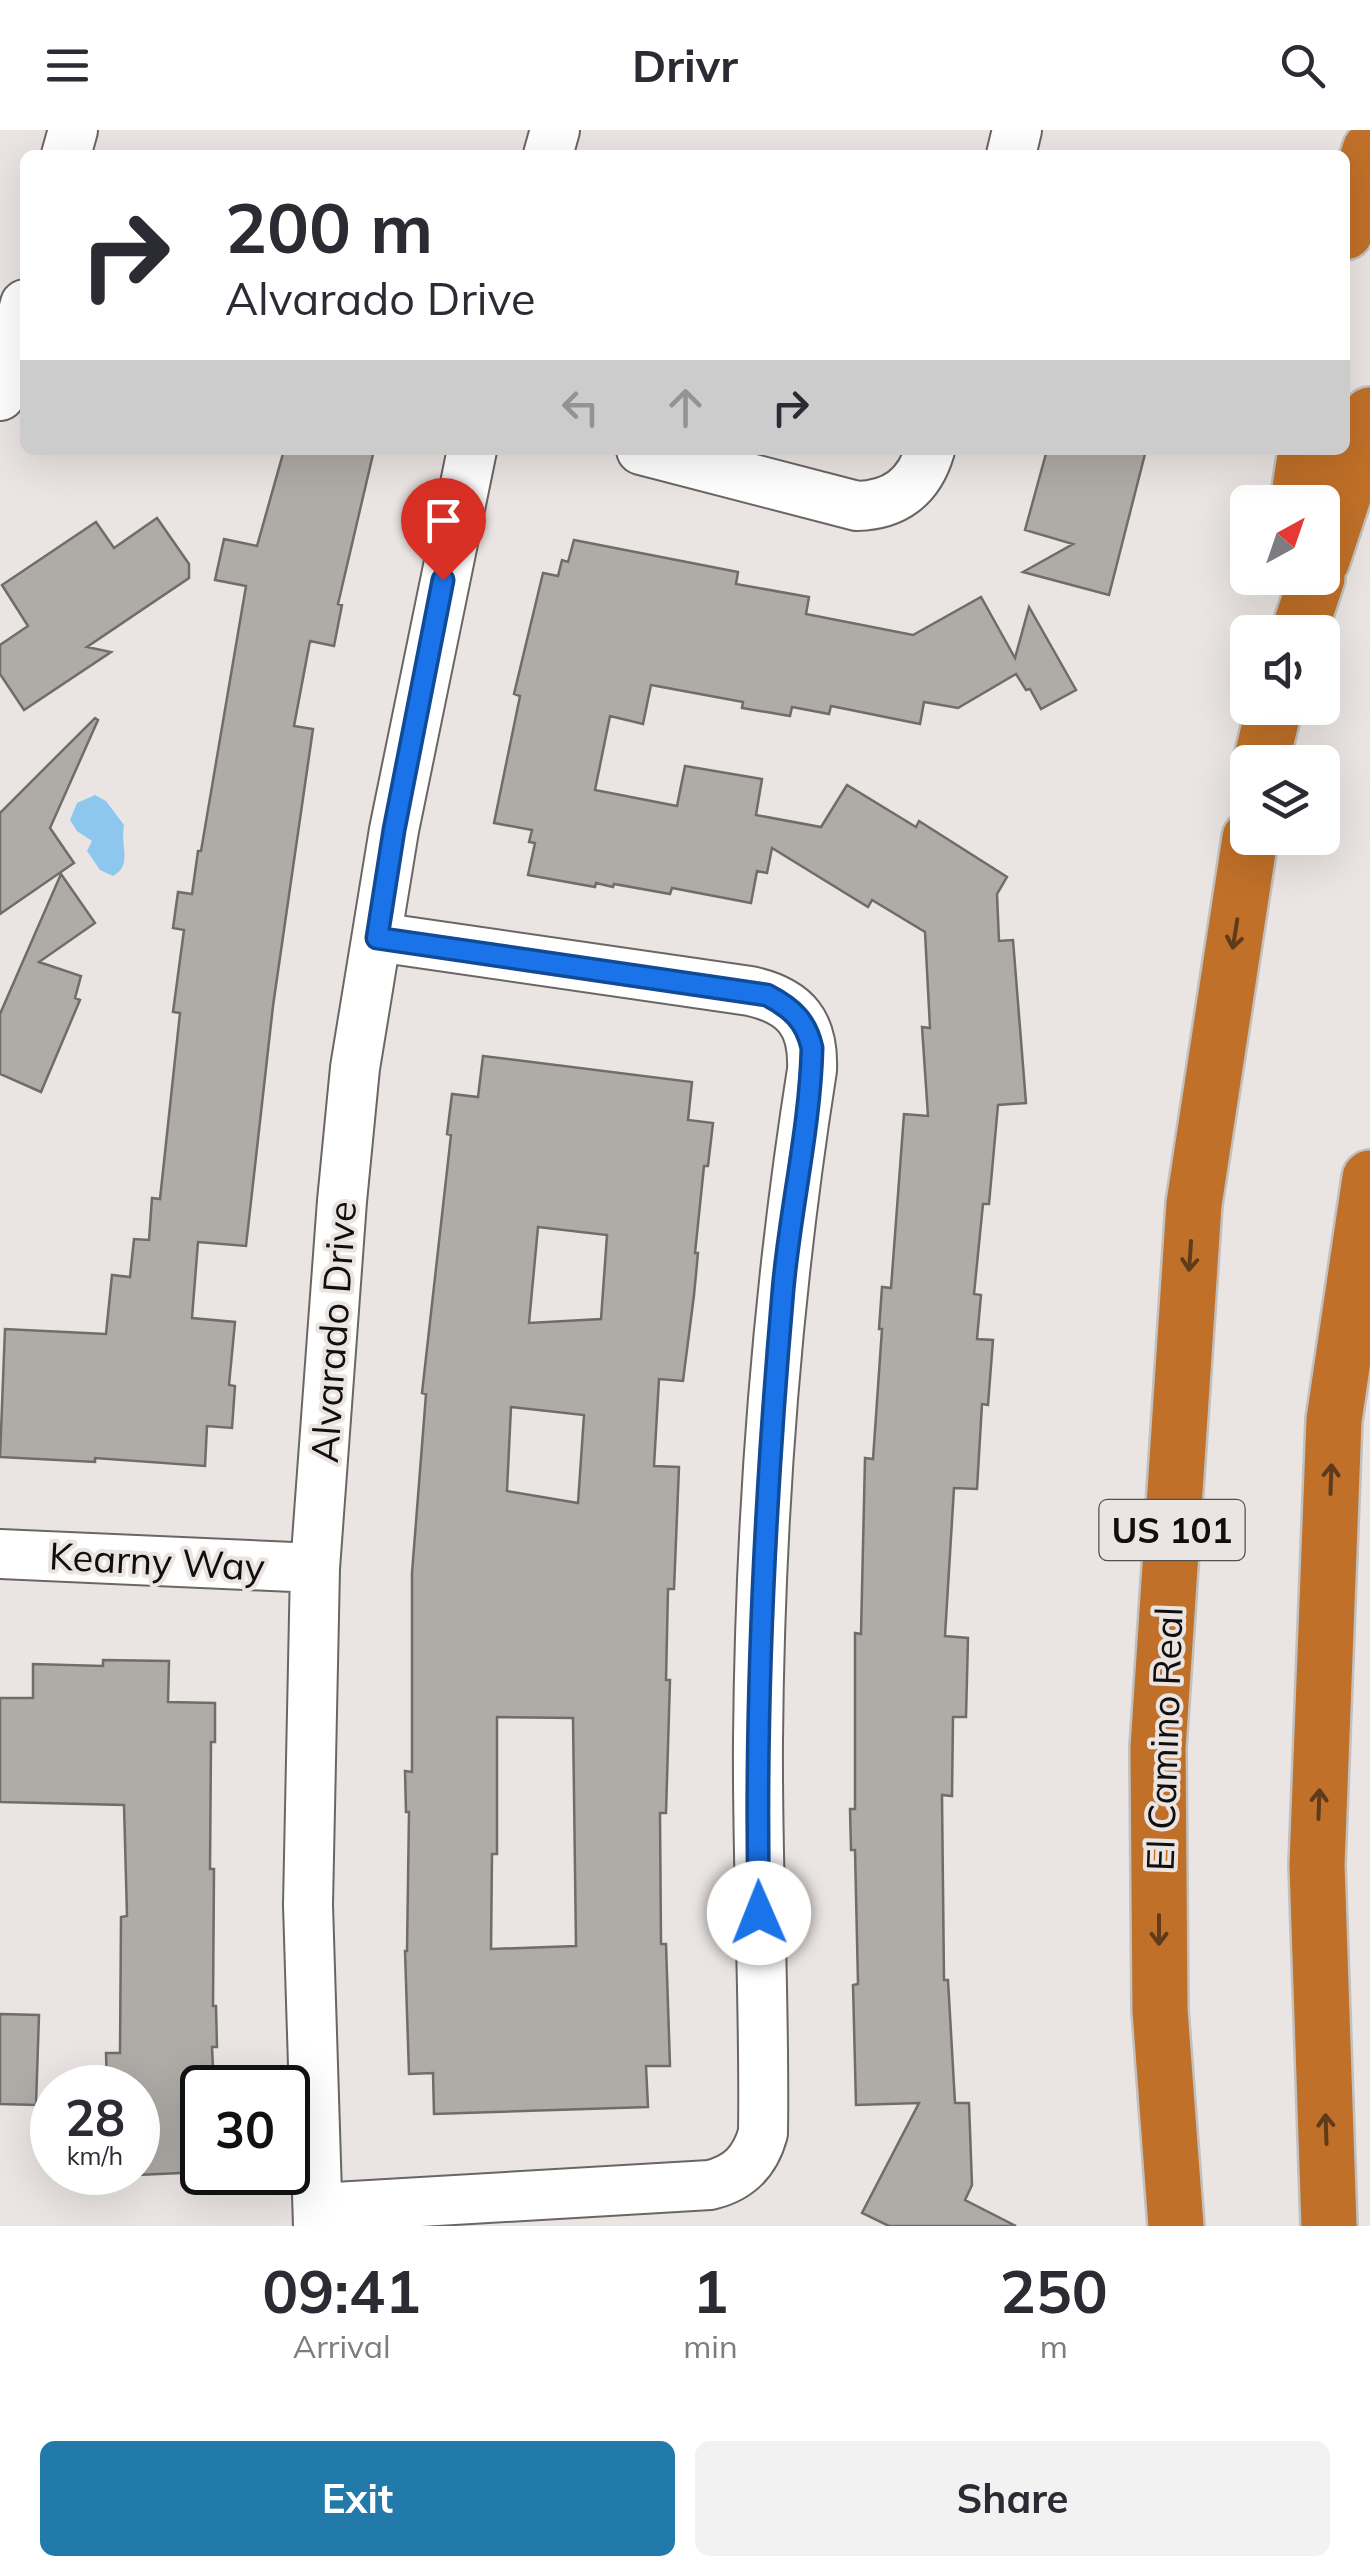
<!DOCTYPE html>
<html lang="en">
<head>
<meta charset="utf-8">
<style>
  :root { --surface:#fff; --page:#f2f2f3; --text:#2b2b33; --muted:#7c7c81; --accent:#217aa9 }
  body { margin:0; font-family:Mulish,sans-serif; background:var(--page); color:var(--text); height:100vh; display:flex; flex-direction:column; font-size:38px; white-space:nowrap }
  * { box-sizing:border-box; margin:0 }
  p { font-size:32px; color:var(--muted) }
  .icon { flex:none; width:55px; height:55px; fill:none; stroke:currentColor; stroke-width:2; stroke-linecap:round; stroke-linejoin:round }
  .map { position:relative; height:2096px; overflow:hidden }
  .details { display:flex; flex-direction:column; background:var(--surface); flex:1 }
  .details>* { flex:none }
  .guide { position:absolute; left:20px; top:20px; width:1330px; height:305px; border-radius:15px; box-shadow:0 10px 40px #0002; background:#fff; color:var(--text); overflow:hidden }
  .needle { width:65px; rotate:40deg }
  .controls { position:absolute; left:1230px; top:355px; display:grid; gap:20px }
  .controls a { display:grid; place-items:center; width:110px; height:110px; border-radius:15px; background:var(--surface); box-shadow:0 10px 40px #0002; font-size:50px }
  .speed { position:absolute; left:30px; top:1935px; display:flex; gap:20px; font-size:50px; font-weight:700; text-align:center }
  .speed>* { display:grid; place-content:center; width:130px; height:130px; border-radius:50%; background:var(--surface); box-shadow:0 10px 40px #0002; line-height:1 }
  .speed small { font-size:25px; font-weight:400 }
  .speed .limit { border:5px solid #111; border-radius:15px; background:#fff; color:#111 }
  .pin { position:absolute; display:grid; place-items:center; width:85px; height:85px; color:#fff; margin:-102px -42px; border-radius:50% 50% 50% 0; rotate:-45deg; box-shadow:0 0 10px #0007 }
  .pin .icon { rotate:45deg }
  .me { position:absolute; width:110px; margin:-55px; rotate:359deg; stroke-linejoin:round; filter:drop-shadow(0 0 8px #0008) }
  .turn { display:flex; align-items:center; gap:35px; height:210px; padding:0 40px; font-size:45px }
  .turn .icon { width:130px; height:130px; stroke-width:2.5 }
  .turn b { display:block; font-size:70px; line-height:85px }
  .lanes { display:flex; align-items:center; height:95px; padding:0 40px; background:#0003; justify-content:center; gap:50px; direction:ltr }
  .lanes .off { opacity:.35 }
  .eta { display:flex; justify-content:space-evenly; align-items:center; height:170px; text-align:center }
  .eta b { font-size:60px; font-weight:700; line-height:70px }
  .action { display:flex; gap:20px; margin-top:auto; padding:20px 40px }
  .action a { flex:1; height:115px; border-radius:15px; background:var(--accent); color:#fff; font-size:40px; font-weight:700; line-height:115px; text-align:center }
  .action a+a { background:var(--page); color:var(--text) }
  header { display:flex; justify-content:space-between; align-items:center; height:130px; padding:0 40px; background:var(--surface); font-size:45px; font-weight:700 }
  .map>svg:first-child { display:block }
  .water { fill:#8dc7ed }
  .building { fill:#afaba7; stroke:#706c69; stroke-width:2.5; fill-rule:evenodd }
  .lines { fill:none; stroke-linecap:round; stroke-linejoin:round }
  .minor-casing { stroke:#6b6663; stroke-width:52 }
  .motorway-casing { stroke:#c1c1c0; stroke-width:60 }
  .minor { stroke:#fff; stroke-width:48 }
  .motorway { stroke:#c07028; stroke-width:55 }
  .oneway { stroke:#603b1a }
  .route-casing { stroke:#114b97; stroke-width:25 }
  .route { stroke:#1a73e8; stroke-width:18 }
  .labels { text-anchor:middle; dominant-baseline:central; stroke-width:8; stroke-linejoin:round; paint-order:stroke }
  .shield { fill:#eae5e2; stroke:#524f4e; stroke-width:2.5 }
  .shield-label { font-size:35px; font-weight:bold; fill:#110f0e }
  .street-label { font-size:38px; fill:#110f0e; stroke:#eae5e2 }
</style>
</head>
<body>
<header><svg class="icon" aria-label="menu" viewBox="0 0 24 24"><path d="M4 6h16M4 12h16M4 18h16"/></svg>Drivr<svg class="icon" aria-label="search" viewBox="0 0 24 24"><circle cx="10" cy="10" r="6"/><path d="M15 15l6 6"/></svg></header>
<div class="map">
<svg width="1370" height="2096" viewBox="0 0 1370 2096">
  <rect width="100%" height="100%" fill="#eae5e2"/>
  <!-- water -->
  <path class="water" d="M95,665l11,6 18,24c-4,23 9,40 -11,51l-13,-6 -13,-19 5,-10 -15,-10 -7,-11 7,-17z"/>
  <!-- building -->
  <path class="building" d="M284,320h90l-36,154 4,1 -8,41 -24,-5 -16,85 19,3 -40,277 -27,240 -48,-4 -6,76 43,4 -6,63 6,1 -3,42 -25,-2 -2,40 -110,-8v4l-95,-5 5,-128 101,5 6,-59 18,2 4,-38 15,1 3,-42 8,1 20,-186 -7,-1 11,-82 -11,-2 5,-36 14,2 6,-43h3l45,-265 -31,-6 9,-41 33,7z
    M1047,320h99l-37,145 -86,-23 50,-28 -48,-14z
    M157,388l32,46v14l-102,69 24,5 -87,58 -24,-36v-29l28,-19 -26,-41 94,-63 18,26z
    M574,410l164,32 -2,12 73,13 -3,17 107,21 68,-38 34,61 14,-51 47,83 -35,19 -11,-20 -4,1 -10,-16 -58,34 -34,-6 -4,22 -89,-18 -2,8 -37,-7 -2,9 -48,-8 1,-6 -92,-17 -8,39 -33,-8 -15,74 82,16 8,-40 77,13 -6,36 65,12 26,-42 69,42 3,-6 88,56 -10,17 2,47 14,-1 13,163 -28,2 -9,99h-6l-9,90 7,1 -4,44 16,1 -5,65 -6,-1 -5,85 -23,-1 -9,148 23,2 -2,79h-13l-1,79 -10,-1 2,185h4l7,123h14l3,82 -7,15 51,26h-127l-27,-13 57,-110 -63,2 -3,-120 5,-1 -3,-134h-4l-1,-41h5v-176l6,1 4,-176 8,1 9,-130h-3l3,-42 9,1 13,-174 24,2 -6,-89 8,1 -5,-96 -53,-32 -4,7 -96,-59 -5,25 -10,-2 -6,32 -79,-15 -2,6 -56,-10 -1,3 -17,-4 -1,4 -67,-12 7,-32 -6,-1 3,-12 -38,-7 26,-127 -6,-2 29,-121 15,3 4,-16 6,2z
    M95,588l3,2 -48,108 24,35 -74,51v-101z
    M61,744l34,49 -56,39 42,14 -6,22 5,2 -39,92 -41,-18v-60z
    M483,926l209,26 -4,38 25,3 -5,43h-4l-9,87h3l-4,42 -11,86 -24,-2 -5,87 25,1 -5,122h-6l-2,91h4l-4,133h-6l1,131h5l4,122h-24l2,41 -214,7 -1,-41 -24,1 -4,-123h2l2,-139h-3l-1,-41 7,1v-199l14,-179 -4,-1 29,-258 -4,-1 5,-40 26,3zM538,1097l69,8 -6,84 -72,4zM511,1277l73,8 -6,88 -71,-12zM497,1587l76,1 3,228 -85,3 1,-95h5z
    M103,1530l66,1 -1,41 47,1v39h-4l-1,127h4l-1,137h3l1,41h-5l2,41h-12v84l-64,3v-87h-31l-1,-35h14l1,-136 6,-1 -3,-111 -124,-3v-104h33v-34l70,2z
    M0,1884l39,1 -3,90 -36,-1z"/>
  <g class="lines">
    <defs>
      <path id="minor" d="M66,25l7,-25
        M548,25l7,-25
        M1011,25l6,-25
        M0,266l25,-92
        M641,320l216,56c38,-1 62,-19 73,-56
        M0,1424l315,14
        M318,2078l392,-23c29,-7 45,-23 53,-52 2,-131 -6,-262 -5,-393 2,-224 19,-449 54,-670 2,-46 -16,-69 -62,-79l-373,-54
        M318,2096l-10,-321 7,-337 27,-367 13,-133 39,-238 78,-380"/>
      <path id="motorway" d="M1345,102l25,-82
        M1298,372l8,-52
        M1322,430l48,-145
        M1299,502l18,-54
        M1261,632l13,-54
        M1176,2096l-16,-216 -2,-262 36,-544 56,-366
        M1329,2096l-12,-361 17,-445 36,-242"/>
    </defs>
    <!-- minor casing -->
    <use href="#minor" class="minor-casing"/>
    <!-- motorway casing -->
    <use href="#motorway" class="motorway-casing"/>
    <!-- minor -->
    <use href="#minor" class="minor"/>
    <!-- motorway -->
    <use href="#motorway" class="motorway"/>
  </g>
  <!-- one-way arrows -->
  <defs><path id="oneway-shaft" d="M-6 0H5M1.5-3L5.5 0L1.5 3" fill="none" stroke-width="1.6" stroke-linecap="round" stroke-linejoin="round" transform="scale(2.5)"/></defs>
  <g class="oneway">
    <use href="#oneway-shaft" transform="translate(1235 804) rotate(99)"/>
    <use href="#oneway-shaft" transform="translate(1190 1126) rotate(94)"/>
    <use href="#oneway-shaft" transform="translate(1331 1349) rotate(-88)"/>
    <use href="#oneway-shaft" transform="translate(1319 1674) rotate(-88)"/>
    <use href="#oneway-shaft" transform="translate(1159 1800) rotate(90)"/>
    <use href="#oneway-shaft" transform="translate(1326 1999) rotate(-92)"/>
  </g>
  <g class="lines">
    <defs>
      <path id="route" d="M443,450l-49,250 -17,108 390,57c25,13 39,26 45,53 -2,81 -22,161 -29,242 -18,207 -29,415 -24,623"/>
    </defs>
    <!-- route casing -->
    <use href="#route" class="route-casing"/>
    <!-- route -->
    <use href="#route" class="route"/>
  </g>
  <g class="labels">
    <!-- shield labels -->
    <rect class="shield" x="1099.5" y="1370" width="145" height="60" rx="8"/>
    <g class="shield-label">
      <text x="1172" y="1400">US 101</text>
    </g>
    <!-- street labels -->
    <g class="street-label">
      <text transform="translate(333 1202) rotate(-86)">Alvarado Drive</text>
      <text transform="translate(157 1431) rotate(3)">Kearny Way</text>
      <text transform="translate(1164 1609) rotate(-88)">El Camino Real</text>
    </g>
  </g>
</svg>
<div class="controls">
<a><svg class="needle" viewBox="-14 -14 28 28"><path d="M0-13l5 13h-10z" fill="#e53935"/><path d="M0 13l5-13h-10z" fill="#7c7c81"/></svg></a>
<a><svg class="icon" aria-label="sound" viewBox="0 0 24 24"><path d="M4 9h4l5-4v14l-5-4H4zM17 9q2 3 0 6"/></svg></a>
<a><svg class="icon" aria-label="layers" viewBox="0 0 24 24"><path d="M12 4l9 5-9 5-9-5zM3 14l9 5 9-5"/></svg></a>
</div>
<div class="speed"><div>28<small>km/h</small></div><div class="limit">30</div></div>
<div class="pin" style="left:443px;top:450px;background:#d93025"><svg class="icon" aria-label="arrive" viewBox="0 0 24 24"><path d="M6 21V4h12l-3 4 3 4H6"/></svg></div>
<svg class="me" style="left:759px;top:1783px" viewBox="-20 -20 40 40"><circle r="19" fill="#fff"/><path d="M0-13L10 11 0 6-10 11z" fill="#1a73e8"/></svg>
<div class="guide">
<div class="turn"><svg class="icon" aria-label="right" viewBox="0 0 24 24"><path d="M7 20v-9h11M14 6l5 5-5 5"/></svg><div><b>200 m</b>Alvarado Drive</div></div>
<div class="lanes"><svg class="icon off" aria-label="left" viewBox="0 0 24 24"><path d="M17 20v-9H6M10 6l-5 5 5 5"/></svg><svg class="icon off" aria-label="ahead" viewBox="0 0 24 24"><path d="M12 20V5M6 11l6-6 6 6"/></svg><svg class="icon" aria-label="right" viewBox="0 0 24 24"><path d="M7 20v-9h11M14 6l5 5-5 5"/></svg></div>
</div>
</div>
<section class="details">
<div class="eta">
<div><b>09:41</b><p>Arrival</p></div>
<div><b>1</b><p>min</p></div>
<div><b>250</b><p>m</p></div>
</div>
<div class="action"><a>Exit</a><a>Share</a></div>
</section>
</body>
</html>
